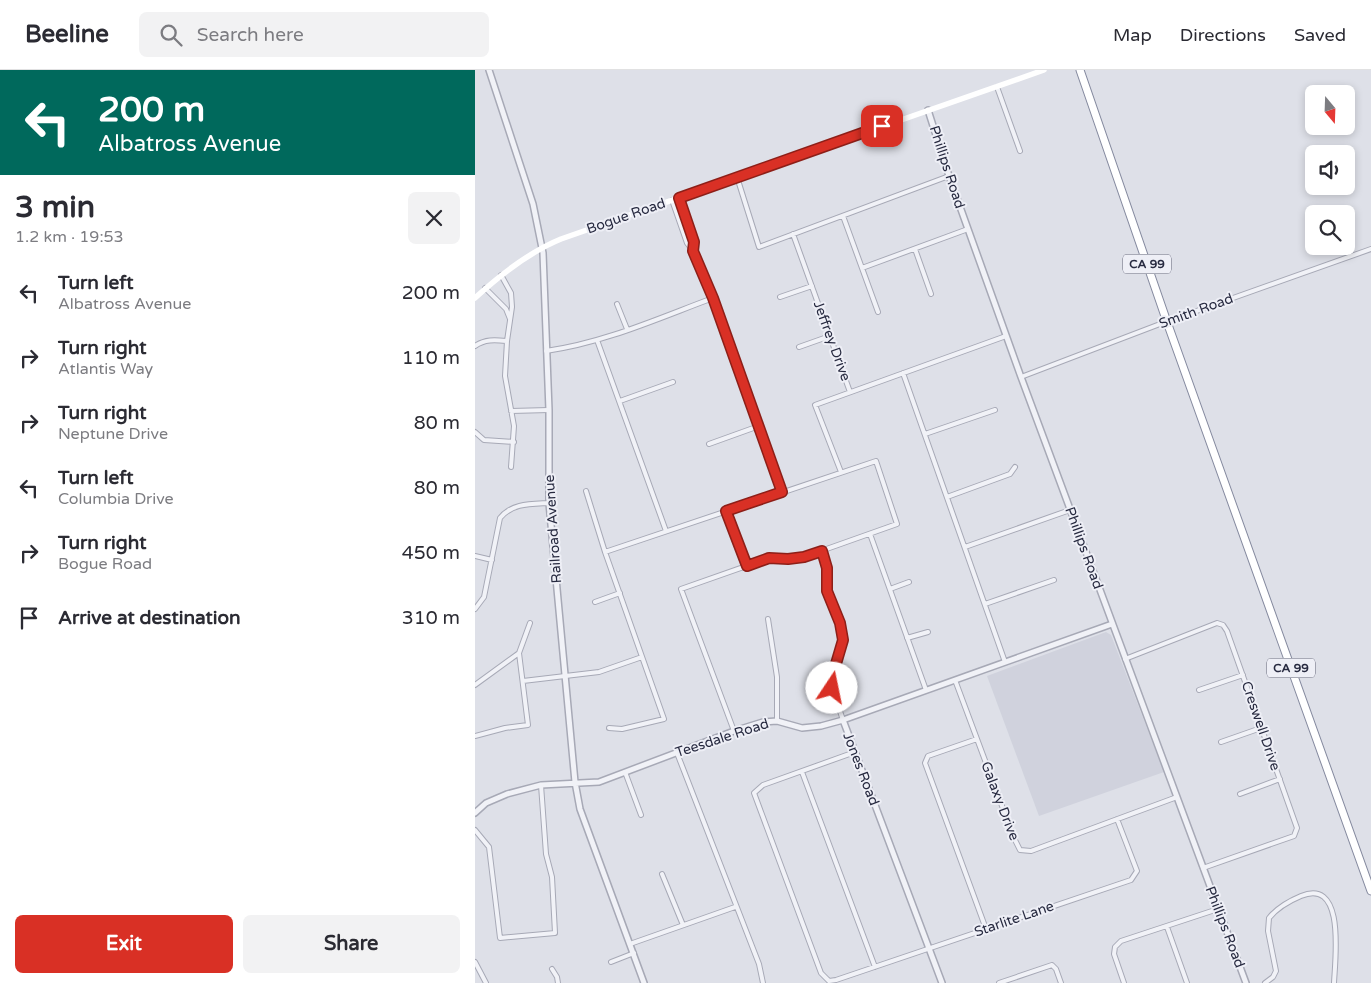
<!DOCTYPE html>
<html lang="en">
<head>
<meta charset="utf-8">
<style>
  :root { --surface:#fff; --page:#f2f2f3; --text:#2b2b33; --muted:#7c7c81; --line:#e1e1e2; --accent:#d93025 }
  body { margin:0; font-family:"Varela Round",sans-serif; background:var(--page); color:var(--text); height:100vh; display:flex; flex-direction:column; font-size:19px; white-space:nowrap }
  * { box-sizing:border-box; margin:0 }
  p { font-size:16px; color:var(--muted) }
  .icon { flex:none; width:28px; height:28px; fill:none; stroke:currentColor; stroke-width:2; stroke-linecap:round; stroke-linejoin:round }
  .map { position:relative; flex:1; overflow:hidden }
  .drawer { display:flex; flex-direction:column; background:var(--surface); width:475px }
  .drawer>* { flex:none }
  .guide { background:#00695c; color:#fff; overflow:hidden }
  .needle { width:32px; rotate:161deg }
  .fabs { position:absolute; left:830px; top:15px; display:grid; gap:10px }
  .fabs a { display:grid; place-items:center; width:50px; height:50px; border-radius:8px; background:var(--surface); box-shadow:0 2px 8px #0003; font-size:25px }
  .pin { position:absolute; display:grid; place-items:center; width:42px; height:42px; color:#fff; margin:-21px; border-radius:10px; box-shadow:0 2px 8px #0006 }
  .me { position:absolute; width:55px; margin:-28px; rotate:11deg; stroke-linejoin:round; filter:drop-shadow(0 0 4px #0008) }
  .turn { display:flex; align-items:center; gap:18px; height:105px; padding:0 15px; font-size:22px }
  .turn .icon { width:65px; height:65px; stroke-width:2.5 }
  .turn b { display:block; font-size:35px; line-height:42px }
  .round { display:grid; place-items:center; flex:none; width:52px; height:52px; border-radius:8px; background:var(--page) }
  .headline { display:flex; align-items:center; justify-content:space-between; height:85px; padding:0 15px }
  h1 { font-size:30px; font-weight:800; line-height:38px }
  .primary-button { display:flex; gap:10px; margin-top:auto; padding:10px 15px }
  .primary-button a { flex:1; height:58px; border-radius:8px; background:var(--accent); color:#fff; font-size:20px; font-weight:800; line-height:58px; text-align:center }
  .primary-button a+a { background:var(--page); color:var(--text) }
  ul { padding:0; list-style:none }
  li { display:flex; align-items:center; gap:15px; height:65px; padding:0 15px }
  li div { flex:1 }
  li b { display:block; font-size:19px }
  li em { font-style:normal }
  header { display:flex; align-items:center; gap:30px; box-sizing:border-box; height:70px; padding:0 25px; background:var(--surface); border-bottom:1px solid var(--line) }
  header strong { font-size:24px }
  nav { display:flex; gap:28px; margin-inline-start:auto; font-size:18px }
  .search { width:350px; height:45px; background:var(--page); display:flex; align-items:center; gap:12px; box-sizing:border-box; padding:0 18px; border-radius:8px; color:var(--muted); font-size:19px }
  main { display:flex; flex:1; min-height:0 }
  .map>svg:first-child { display:block }
  .built { fill:#d0d2dd }
  .lines { fill:none; stroke-linecap:round; stroke-linejoin:round }
  .minor-casing { stroke:#a7a9b6; stroke-width:6 }
  .tertiary-casing { stroke:#a7a9b6; stroke-width:8 }
  .trunk-casing { stroke:#858a9f; stroke-width:9 }
  .minor { stroke:#f1f2f7; stroke-width:4 }
  .tertiary { stroke:#f1f2f7; stroke-width:5 }
  .secondary { stroke:#fff; stroke-width:5.5 }
  .trunk { stroke:#fff; stroke-width:7 }
  .route-casing { stroke:#8d1f18; stroke-width:12 }
  .route { stroke:#d93025; stroke-width:9 }
  .labels { text-anchor:middle; dominant-baseline:central; stroke-width:4; stroke-linejoin:round; paint-order:stroke }
  .shield { fill:#eeeff6; stroke:#636577; stroke-width:1 }
  .shield-label { font-size:12px; font-weight:bold; fill:#272a40 }
  .street-label { font-size:14px; fill:#272a40; stroke:#eeeff6 }
</style>
</head>
<body>
<header>
<strong>Beeline</strong>
<div class="search"><svg class="icon" aria-label="search" viewBox="0 0 24 24"><circle cx="10" cy="10" r="6"/><path d="M15 15l6 6"/></svg>Search here</div>
<nav><a>Map</a><a>Directions</a><a>Saved</a></nav>
</header>
<main>
<section class="drawer">
<div class="guide">
<div class="turn"><svg class="icon" aria-label="left" viewBox="0 0 24 24"><path d="M17 20v-9H6M10 6l-5 5 5 5"/></svg><div><b>200 m</b>Albatross Avenue</div></div>
</div>
<div class="headline"><div><h1>3 min</h1><p>1.2 km · 19:53</p></div><a class="round"><svg class="icon" aria-label="close" viewBox="0 0 24 24"><path d="M6 6l12 12M18 6L6 18"/></svg></a></div>
<ul>
<li><svg class="icon" aria-label="left" viewBox="0 0 24 24"><path d="M17 20v-9H6M10 6l-5 5 5 5"/></svg><div><b>Turn left</b><p>Albatross Avenue</p></div><em>200 m</em></li>
<li><svg class="icon" aria-label="right" viewBox="0 0 24 24"><path d="M7 20v-9h11M14 6l5 5-5 5"/></svg><div><b>Turn right</b><p>Atlantis Way</p></div><em>110 m</em></li>
<li><svg class="icon" aria-label="right" viewBox="0 0 24 24"><path d="M7 20v-9h11M14 6l5 5-5 5"/></svg><div><b>Turn right</b><p>Neptune Drive</p></div><em>80 m</em></li>
<li><svg class="icon" aria-label="left" viewBox="0 0 24 24"><path d="M17 20v-9H6M10 6l-5 5 5 5"/></svg><div><b>Turn left</b><p>Columbia Drive</p></div><em>80 m</em></li>
<li><svg class="icon" aria-label="right" viewBox="0 0 24 24"><path d="M7 20v-9h11M14 6l5 5-5 5"/></svg><div><b>Turn right</b><p>Bogue Road</p></div><em>450 m</em></li>
<li><svg class="icon" aria-label="arrive" viewBox="0 0 24 24"><path d="M6 21V4h12l-3 4 3 4H6"/></svg><div><b>Arrive at destination</b></div><em>310 m</em></li>
</ul>
<div class="primary-button"><a>Exit</a><a>Share</a></div>
</section>
<div class="map">
<svg width="896" height="913" viewBox="0 0 896 913">
  <rect width="100%" height="100%" fill="#dee0e8"/>
  <!-- built -->
  <path class="built" d="M631,562l5,3 53,137 -125,44 -52,-140z"/>
  <g class="lines">
    <defs>
      <path id="minor" d="M522,17l23,64
        M262,107l22,70 190,-71
        M204,128l15,44 -1,9
        M197,130l15,43 6,8 20,47 69,194
        M368,146l35,96
        M318,164l57,158
        M440,179l16,45
        M387,198l106,-39
        M26,205l10,18 1,14 -5,34 -2,35 9,50 -3,41
        M10,218l21,21 4,10
        M305,227l32,-11
        M142,234l10,25
        M122,270l69,191
        M0,276c10,-7 20,-6 32,-5
        M324,277l31,-11
        M71,281c58,-8 113,-33 167,-53
        M428,303l102,289
        M546,307l139,-53 211,-75
        M145,331l53,-19
        M36,341l38,-1
        M0,362l9,8 30,2
        M450,364l70,-24
        M234,374l50,-18
        M366,402l-26,-67 191,-69
        M111,421l19,61 59,167 -42,10 -13,-1
        M472,427l63,-23 5,-7
        M251,441l21,55
        M395,464l56,156
        M490,477l105,-37
        M347,481l6,17 -1,23 13,32 3,17 -10,33 -1,15 11,32
        M130,482l271,-91 21,63 -93,33 -16,2 -19,-1 -88,31 53,142
        M0,486l17,4
        M415,519l19,-7
        M120,532l25,-9
        M510,534l69,-24
        M0,539l9,-12 16,-79c12,-15 31,-14 49,-15
        M293,549l9,58v44
        M432,568l21,-6
        M650,589l92,-36 6,2 4,6 70,197 -3,8 -91,32
        M480,610l59,158 6,12 11,1 146,-54
        M48,611l76,-9 43,-15
        M0,615l44,-32
        M724,620l44,-15
        M0,666l30,-8 23,-3 -9,-72 11,-30
        M502,669l-49,17 -3,7 61,166
        M746,672l40,-14
        M380,682l-92,33 -9,8 67,180 8,8 7,-1 295,-100 6,-9 -20,-52
        M202,683l82,211 4,19
        M150,702l16,43
        M327,702l73,195
        M765,724l40,-15
        M0,760l14,17 11,91 55,-5 -3,-56 -6,-23 -5,-69
        M187,804l21,51
        M692,857l20,56
        M155,874l105,-37
        M0,892l11,21
        M136,892l23,-9
        M77,899l5,8 1,6
        M524,913l53,-18 4,4 5,14
        M649,913l-10,-29 1,-7 6,-6 97,-32
        M790,913l8,-6 3,-6 -8,-40 1,-13c8,-10 20,-17 32,-22 45,-19 34,64 33,87"/>
      <path id="tertiary" d="M14,0l44,134 10,49 6,157v93l26,279 5,27 64,174
        M453,40l21,66 72,201 225,606
        M368,650l99,263
        M0,743l11,-10 21,-9 34,-9 58,-3 135,-51 29,-9 14,-1 25,7 19,-2 22,-6 269,-96"/>
      <path id="trunk" d="M605,0l87,252 204,569"/>
    </defs>
    <!-- minor casing -->
    <use href="#minor" class="minor-casing"/>
    <!-- tertiary casing -->
    <use href="#tertiary" class="tertiary-casing"/>
    <!-- trunk casing -->
    <use href="#trunk" class="trunk-casing"/>
    <!-- minor -->
    <use href="#minor" class="minor"/>
    <!-- tertiary -->
    <use href="#tertiary" class="tertiary"/>
    <!-- secondary -->
    <path class="secondary" d="M0,228c25,-23 54,-46 86,-59l483,-169"/>
    <!-- trunk -->
    <use href="#trunk" class="trunk"/>
  </g>
  <g class="lines">
    <defs>
      <path id="route" d="M357,618l1,-14 10,-34 -3,-17 -13,-32v-23l-5,-17 -18,6 -16,2 -19,-1 -22,8 -21,-55 56,-19 -69,-194 -20,-47 1,-9 -15,-44 203,-72"/>
    </defs>
    <!-- route casing -->
    <use href="#route" class="route-casing"/>
    <!-- route -->
    <use href="#route" class="route"/>
  </g>
  <g class="labels">
    <!-- shield labels -->
    <g class="shield">
      <rect x="648" y="184.5" width="48" height="19" rx="4"/>
      <rect x="792" y="588.5" width="48" height="19" rx="4"/>
    </g>
    <g class="shield-label">
      <text x="672" y="194">CA 99</text>
      <text x="816" y="598">CA 99</text>
    </g>
    <!-- street labels -->
    <g class="street-label">
      <text transform="translate(472 97) rotate(72)">Phillips Road</text>
      <text transform="translate(151 146) rotate(-19)">Bogue Road</text>
      <text transform="translate(721 241) rotate(-20)">Smith Road</text>
      <text transform="translate(357 271) rotate(70)">Jeffrey Drive</text>
      <text transform="translate(78 459) rotate(-94)">Railroad Avenue</text>
      <text transform="translate(609 478) rotate(70)">Phillips Road</text>
      <text transform="translate(786 656) rotate(71)">Creswell Drive</text>
      <text transform="translate(247 668) rotate(-18)">Teesdale Road</text>
      <text transform="translate(386 699) rotate(69)">Jones Road</text>
      <text transform="translate(525 731) rotate(69)">Galaxy Drive</text>
      <text transform="translate(539 849) rotate(-19)">Starlite Lane</text>
      <text transform="translate(750 857) rotate(69)">Phillips Road</text>
    </g>
  </g>
</svg>
<div class="fabs">
<a><svg class="needle" viewBox="-14 -14 28 28"><path d="M0-13l5 13h-10z" fill="#e53935"/><path d="M0 13l5-13h-10z" fill="#7c7c81"/></svg></a>
<a><svg class="icon" aria-label="sound" viewBox="0 0 24 24"><path d="M4 9h4l5-4v14l-5-4H4zM17 9q2 3 0 6"/></svg></a>
<a><svg class="icon" aria-label="search" viewBox="0 0 24 24"><circle cx="10" cy="10" r="6"/><path d="M15 15l6 6"/></svg></a>
</div>
<div class="pin" style="left:407px;top:56px;background:#d93025"><svg class="icon" aria-label="arrive" viewBox="0 0 24 24"><path d="M6 21V4h12l-3 4 3 4H6"/></svg></div>
<svg class="me" style="left:357px;top:618px" viewBox="-20 -20 40 40"><circle r="19" fill="#fff"/><path d="M0-13L10 11 0 6-10 11z" fill="#d93025"/></svg>
</div>
</main>
</body>
</html>
